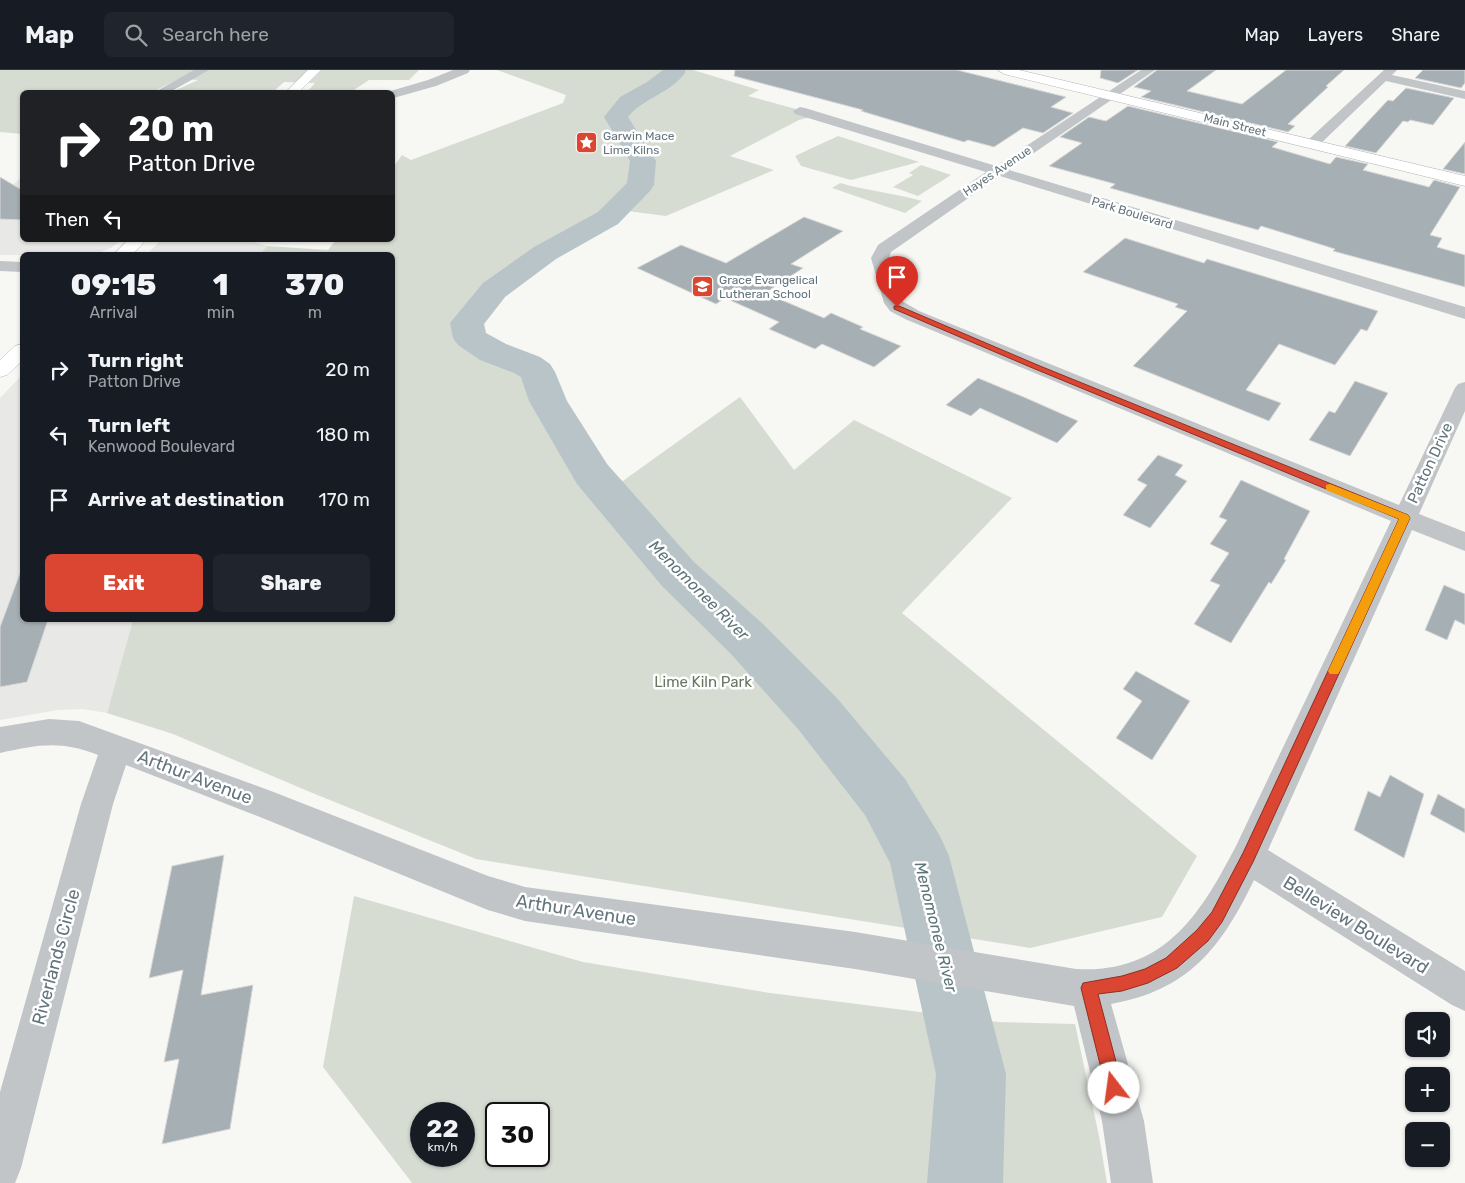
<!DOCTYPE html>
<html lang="en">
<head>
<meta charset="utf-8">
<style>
  :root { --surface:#171b24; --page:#20242c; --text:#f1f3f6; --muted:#9ea1a6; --line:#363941; --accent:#da4631 }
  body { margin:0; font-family:Rubik,sans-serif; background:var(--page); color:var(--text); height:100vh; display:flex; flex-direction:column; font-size:19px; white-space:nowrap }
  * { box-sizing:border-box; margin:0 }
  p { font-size:16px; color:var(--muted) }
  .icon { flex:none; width:28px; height:28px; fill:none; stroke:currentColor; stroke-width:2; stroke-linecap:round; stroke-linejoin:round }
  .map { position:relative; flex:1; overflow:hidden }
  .panel { position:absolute; left:20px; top:182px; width:375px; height:370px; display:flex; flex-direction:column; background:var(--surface); border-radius:8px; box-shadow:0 1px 4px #0004 }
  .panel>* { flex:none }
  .guide { position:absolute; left:20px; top:20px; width:375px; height:152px; border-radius:8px; box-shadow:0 1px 4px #0004; background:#202124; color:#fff; overflow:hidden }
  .controls { position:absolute; left:1405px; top:942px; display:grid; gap:10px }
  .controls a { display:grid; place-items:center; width:45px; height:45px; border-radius:8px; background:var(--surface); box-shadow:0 1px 4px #0004; font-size:25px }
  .speed { position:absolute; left:410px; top:1032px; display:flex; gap:10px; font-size:25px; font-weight:700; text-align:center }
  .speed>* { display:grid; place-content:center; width:65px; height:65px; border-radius:50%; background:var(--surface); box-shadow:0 1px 4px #0004; line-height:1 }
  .speed small { font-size:12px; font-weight:400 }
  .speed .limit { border:2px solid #111; border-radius:8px; background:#fff; color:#111 }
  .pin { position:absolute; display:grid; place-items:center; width:42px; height:42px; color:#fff; margin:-51px -21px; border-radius:50% 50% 50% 0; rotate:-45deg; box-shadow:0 0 5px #0007 }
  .pin .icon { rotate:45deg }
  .me { position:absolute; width:55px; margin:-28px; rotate:345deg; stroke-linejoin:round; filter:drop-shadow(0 0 4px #0008) }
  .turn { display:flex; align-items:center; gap:18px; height:105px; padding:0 25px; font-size:22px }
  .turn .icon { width:65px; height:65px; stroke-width:2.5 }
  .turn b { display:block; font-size:35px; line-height:42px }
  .then { display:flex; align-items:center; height:48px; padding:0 25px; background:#0003; gap:10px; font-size:19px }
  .eta { display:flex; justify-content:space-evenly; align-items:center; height:85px; text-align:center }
  .eta b { font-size:30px; font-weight:800; line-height:35px }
  .cta { display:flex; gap:10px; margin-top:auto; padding:10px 25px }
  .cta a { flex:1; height:58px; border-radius:8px; background:var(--accent); color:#fff; font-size:20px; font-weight:800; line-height:58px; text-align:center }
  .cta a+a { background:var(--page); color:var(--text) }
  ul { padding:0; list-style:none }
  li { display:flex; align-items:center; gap:15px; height:65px; padding:0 25px }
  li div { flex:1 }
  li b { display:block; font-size:19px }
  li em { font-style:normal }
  header { display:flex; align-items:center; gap:30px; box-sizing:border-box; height:70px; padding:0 25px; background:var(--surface); border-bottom:1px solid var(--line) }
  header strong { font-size:24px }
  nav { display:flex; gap:28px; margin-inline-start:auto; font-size:18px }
  .search { width:350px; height:45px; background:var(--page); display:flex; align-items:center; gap:12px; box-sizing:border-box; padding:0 18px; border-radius:8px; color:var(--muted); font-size:19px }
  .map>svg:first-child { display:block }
  .built { fill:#e8e8e7 }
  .green { fill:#d7dcd3; fill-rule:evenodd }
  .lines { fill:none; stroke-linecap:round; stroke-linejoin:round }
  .river { fill:#b8c4c7; fill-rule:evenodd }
  .building { fill:#a6afb3; stroke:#d9d8d7 }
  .major-casing { stroke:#b2b8bb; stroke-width:1 }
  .minor { fill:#c1c5c8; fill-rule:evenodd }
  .major { fill:#fff; fill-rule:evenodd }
  .route { fill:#da4631; stroke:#8e2e20 }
  .slow { fill:#f59e0b }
  .labels { text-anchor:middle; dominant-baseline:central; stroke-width:5; stroke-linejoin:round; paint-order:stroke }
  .far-street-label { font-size:12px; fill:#64757e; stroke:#fff }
  .far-poi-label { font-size:12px; fill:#64757e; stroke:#fff; text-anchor:start }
  .street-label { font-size:15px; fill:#64757e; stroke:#fff }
  .park-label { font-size:15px; fill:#687662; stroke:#fff }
  .water-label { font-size:16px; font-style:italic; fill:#5e7578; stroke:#fff }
  .near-street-label { font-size:18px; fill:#64757e; stroke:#fff }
</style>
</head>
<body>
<header>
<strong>Map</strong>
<div class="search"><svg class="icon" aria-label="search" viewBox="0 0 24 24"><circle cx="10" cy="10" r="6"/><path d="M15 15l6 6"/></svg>Search here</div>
<nav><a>Map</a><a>Layers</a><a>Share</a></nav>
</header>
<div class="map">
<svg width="1465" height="1113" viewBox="0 0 1465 1113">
  <rect width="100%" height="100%" fill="#f7f7f4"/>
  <!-- built -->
  <path class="built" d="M22,107v63h99l-10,8 -18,7h-93v-60z
    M161,170h86l20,6 -8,9h-113z
    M22,305v245h111l-26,93 -24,-4 -25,1 -58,10v-322z"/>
  <!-- green -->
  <path class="green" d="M0,0h419l-10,10h-40l-18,12h-44l8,-9 -31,-1 -11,10h-101l26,-12 -19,-1 -27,13h-130v42l-22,-2z
    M497,0h196l66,20 -11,6 70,19 -19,5 -69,36 44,14 -108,46 -61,-8 -14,14 -49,28 -57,37 -22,21 -6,16 3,19 14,9 34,12 18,13 13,22 13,40 47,59 141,-101 54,73 60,-50 158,78 -110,115 295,243 -35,61 -132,31 -554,-89 -166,-67 -137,-58 -66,-21 26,-93h259v-365h-133l8,-9 61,4 8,-10h56l1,-72 9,-13 9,5 152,-57 3,-8z
    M838,66l81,26 -68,18 -50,-14 -6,-10z
    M921,95l30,10 -33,21 -25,-9 20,-12 -4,-2z
    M840,113c27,8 55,10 82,18l-17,12 -73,-25z
    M354,826l229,66 187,31 229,29 76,2 24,112 8,47h-695l-89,-116zM421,1044h43v42h-43zM496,1044h43v42h-43z"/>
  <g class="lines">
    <!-- river -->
    <path class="river" d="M663,0h22v3c-14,20 -42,25 -57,44l28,44 -2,24 -4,6 -32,33 -62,35 -51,38 -21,27 2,9 20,11 34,13 10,7 5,8 12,29 40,63 87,98 71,64 71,71 69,82 35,57 9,20 57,218 -3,109h-76l9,-109 -46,-211 -25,-48 -67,-86 -67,-75 -69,-68 -85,-102 -48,-83 -8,-24 -7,-4 -34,-13 -22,-15 -5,-7 -3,-15 33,-40 51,-36 64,-35 29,-29 3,-22 -26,-44 16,-20 27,-15z"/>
  </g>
  <!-- building -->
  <path class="building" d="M735,0h222l109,27 -15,10 22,6 -30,20 -20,-5 -29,19 -26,-7 -4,2 -103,-31 2,-1 -129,-34z
    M1101,0h37l-20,13 -18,-5z
    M1157,0h59l-29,21 55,13 44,-34h58l-18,16 2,1 -40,37 7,2 -7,6 -147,-35 10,-6 -17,-4z
    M1423,0h42v13l-4,5 -46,-10z
    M1406,18l48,10 -21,27 -23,-5 -2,2 -5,-1 -27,32 -31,-7 43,-46 5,1z
    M1128,36l150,36 -6,5 58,17 6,-7 32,7 -5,6 66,17 5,-7 26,7 -30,48 12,3 -5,9 28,8v32l-132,-36 2,-2 -74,-23 -3,4 -148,-42 5,-4 -66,-18 33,-23 -22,-6 29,-20 17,4z
    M1465,72v32l-22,-5z
    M0,107l22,13v30l-22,-1z
    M804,147l39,14 -52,33 12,4 -38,25 59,25 7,-5 32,14 -3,2 41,17 -27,21 -52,-23 -7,5 -46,-20 10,-7 -54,-24 -9,6 -79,-36 44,-23 45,18z
    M1125,168l79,25 3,-4 171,52 -11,20 -6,-2 -26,36 -56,-21 -33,46 35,13 -12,18 -136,-55 54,-55 -12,-4 3,-3 -95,-32z
    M978,308l48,20 52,23 -21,22 -77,-35 -9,8 -25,-11z
    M1355,311l33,12 -38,63 -41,-16 20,-29 6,2z
    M1158,385l25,10 -8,10 12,6 -37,47 -27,-13 24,-30 -10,-5z
    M1241,410l69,31 -26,48 2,1 -15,24 -2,-2 -38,61 -37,-19 26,-39 -10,-4 19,-28 -19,-9 17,-24 -8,-3z
    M20,503l2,1v46h26l-21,62 -27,5v-60z
    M1444,515l21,9v31l-10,-5 -8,20 -22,-10z
    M1136,601l54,30 -38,59 -36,-22 26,-37 -19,-12z
    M1390,705l34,19 -20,64 -50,-28 14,-39 12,6z
    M1438,724l27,15v24l-35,-19z
    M224,785l-23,140 52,-10 -23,144 -68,15 17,-85 -15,3 19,-92 -34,8 23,-112z"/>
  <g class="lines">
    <defs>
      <path id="major" d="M308,0h13l-22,22h-13z
        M998,0h21l446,106v10l-461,-112z
        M128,170h18l-14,15h-19z
        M22,274v17l-15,14 -7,2v-17l15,-14z"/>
    </defs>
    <!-- major casing -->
    <use href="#major" class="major-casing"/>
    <!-- minor -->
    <path class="minor" d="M194,0h15l-39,22h-15z
      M453,0h17l-2,3 -32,13 -39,11 -5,1v-6h-5l41,-12z
      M1141,0h14l-146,100 456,137v12l-465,-143 -109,76 -2,6 13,43 17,10 480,194 56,-117 3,-4 7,-2v29l-46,103 46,18v19l-53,-21 -144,320 197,121v40l-13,-6 -198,-125c-33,68 -65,110 -143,124l33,117 9,62h-42l-9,-62 -28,-115 -219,-37 -330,-48 -37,-11 -228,-93 -134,-52 -13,39 -92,364 -6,15h-15v-91l81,-288 17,-49c-38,-15 -60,-10 -98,-2v-26l49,-8 30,2 192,70 217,85 37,11 330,45 221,37c88,5 124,-54 160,-123l155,-325 -486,-202 -15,-8 -6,-8 -13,-45 7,-13 108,-73 -191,-58 -2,-3 7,-4 5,1 191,58z
      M1384,0h13l-5,5 73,16v8l-79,-18 -69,66h-10l-2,-3 2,-3z
      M0,191l22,1v10l-22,-1z"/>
    <!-- major -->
    <use href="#major" class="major"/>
  </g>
  <!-- route -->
  <path class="route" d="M894,236h5l141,60 368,149 2,3 -157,344 -31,60 -14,19 -31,27 -29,15 -26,8 -24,3 25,94 -3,6 -6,3 -5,-3 -3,-6 -25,-100 2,-5 39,-7 23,-7 21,-11 31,-28 15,-18 31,-59 156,-334 -364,-150 -141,-60z"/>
  <!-- slow -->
  <path class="slow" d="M1330,414l78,31 2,3 -70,153 -2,3h-8l-2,-3 71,-152 -73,-29v-5z"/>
  <!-- icons -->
  <defs>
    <symbol id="sight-square" viewBox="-11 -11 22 22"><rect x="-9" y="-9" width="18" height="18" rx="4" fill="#da4631" stroke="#fff"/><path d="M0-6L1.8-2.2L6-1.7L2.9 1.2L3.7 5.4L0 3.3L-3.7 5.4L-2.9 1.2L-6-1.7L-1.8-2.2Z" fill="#fff"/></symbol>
    <symbol id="school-square" viewBox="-11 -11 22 22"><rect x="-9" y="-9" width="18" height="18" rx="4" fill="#da4631" stroke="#fff"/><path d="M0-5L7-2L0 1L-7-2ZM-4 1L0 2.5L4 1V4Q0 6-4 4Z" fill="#fff"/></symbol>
  </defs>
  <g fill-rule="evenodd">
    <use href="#sight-square" x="574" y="60" width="25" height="25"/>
    <use href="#school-square" x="690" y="204" width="25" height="25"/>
  </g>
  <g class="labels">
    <!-- far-street labels -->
    <g class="far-street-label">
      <text transform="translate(1235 55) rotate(14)">Main Street</text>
      <text transform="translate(997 101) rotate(-34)">Hayes Avenue</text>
      <text transform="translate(1132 143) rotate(17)">Park Boulevard</text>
    </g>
    <!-- far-poi labels -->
    <g class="far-poi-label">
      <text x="603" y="66">Garwin Mace<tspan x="603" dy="14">Lime Kilns</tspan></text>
      <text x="719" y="210">Grace Evangelical<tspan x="719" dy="14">Lutheran School</tspan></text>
    </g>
    <!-- street labels -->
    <g class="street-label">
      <text transform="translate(1430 393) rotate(-65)">Patton Drive</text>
    </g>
    <!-- park labels -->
    <g class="park-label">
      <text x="703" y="612">Lime Kiln Park</text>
    </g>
    <!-- water labels -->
    <g class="water-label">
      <text transform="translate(699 520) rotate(45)">Menomonee River</text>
      <text transform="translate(936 857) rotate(76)">Menomonee River</text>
    </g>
    <!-- near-street labels -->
    <g class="near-street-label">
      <text transform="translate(195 707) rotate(21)">Arthur Avenue</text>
      <text transform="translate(576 840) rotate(9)">Arthur Avenue</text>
      <text transform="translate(1356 855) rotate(32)">Belleview Boulevard</text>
      <text transform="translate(56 887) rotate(-75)">Riverlands Circle</text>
    </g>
  </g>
</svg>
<div class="controls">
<a><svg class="icon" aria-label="sound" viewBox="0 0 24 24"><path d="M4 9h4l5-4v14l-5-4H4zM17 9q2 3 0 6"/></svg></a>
<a>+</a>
<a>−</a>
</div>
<div class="speed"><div>22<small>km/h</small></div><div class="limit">30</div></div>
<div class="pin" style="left:897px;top:237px;background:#d93025"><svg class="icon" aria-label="arrive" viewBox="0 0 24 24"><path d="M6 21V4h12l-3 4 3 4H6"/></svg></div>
<svg class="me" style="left:1114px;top:1018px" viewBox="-20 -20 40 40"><circle r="19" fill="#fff"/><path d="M0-13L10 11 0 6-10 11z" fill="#da4631"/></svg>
<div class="guide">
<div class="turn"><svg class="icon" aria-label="right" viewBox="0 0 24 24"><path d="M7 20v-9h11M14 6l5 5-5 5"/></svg><div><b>20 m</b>Patton Drive</div></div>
<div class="then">Then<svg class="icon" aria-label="left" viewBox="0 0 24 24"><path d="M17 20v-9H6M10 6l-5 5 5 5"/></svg></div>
</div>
<section class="panel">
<div class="eta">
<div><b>09:15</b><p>Arrival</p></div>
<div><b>1</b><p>min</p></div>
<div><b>370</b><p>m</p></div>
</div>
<ul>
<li><svg class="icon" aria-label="right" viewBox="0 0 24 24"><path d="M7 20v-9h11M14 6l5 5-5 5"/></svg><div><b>Turn right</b><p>Patton Drive</p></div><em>20 m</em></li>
<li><svg class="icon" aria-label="left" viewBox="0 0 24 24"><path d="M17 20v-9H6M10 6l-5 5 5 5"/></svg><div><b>Turn left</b><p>Kenwood Boulevard</p></div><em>180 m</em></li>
<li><svg class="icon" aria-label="arrive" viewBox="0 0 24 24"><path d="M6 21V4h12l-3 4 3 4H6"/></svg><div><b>Arrive at destination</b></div><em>170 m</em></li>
</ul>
<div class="cta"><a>Exit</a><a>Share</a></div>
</section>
</div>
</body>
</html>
